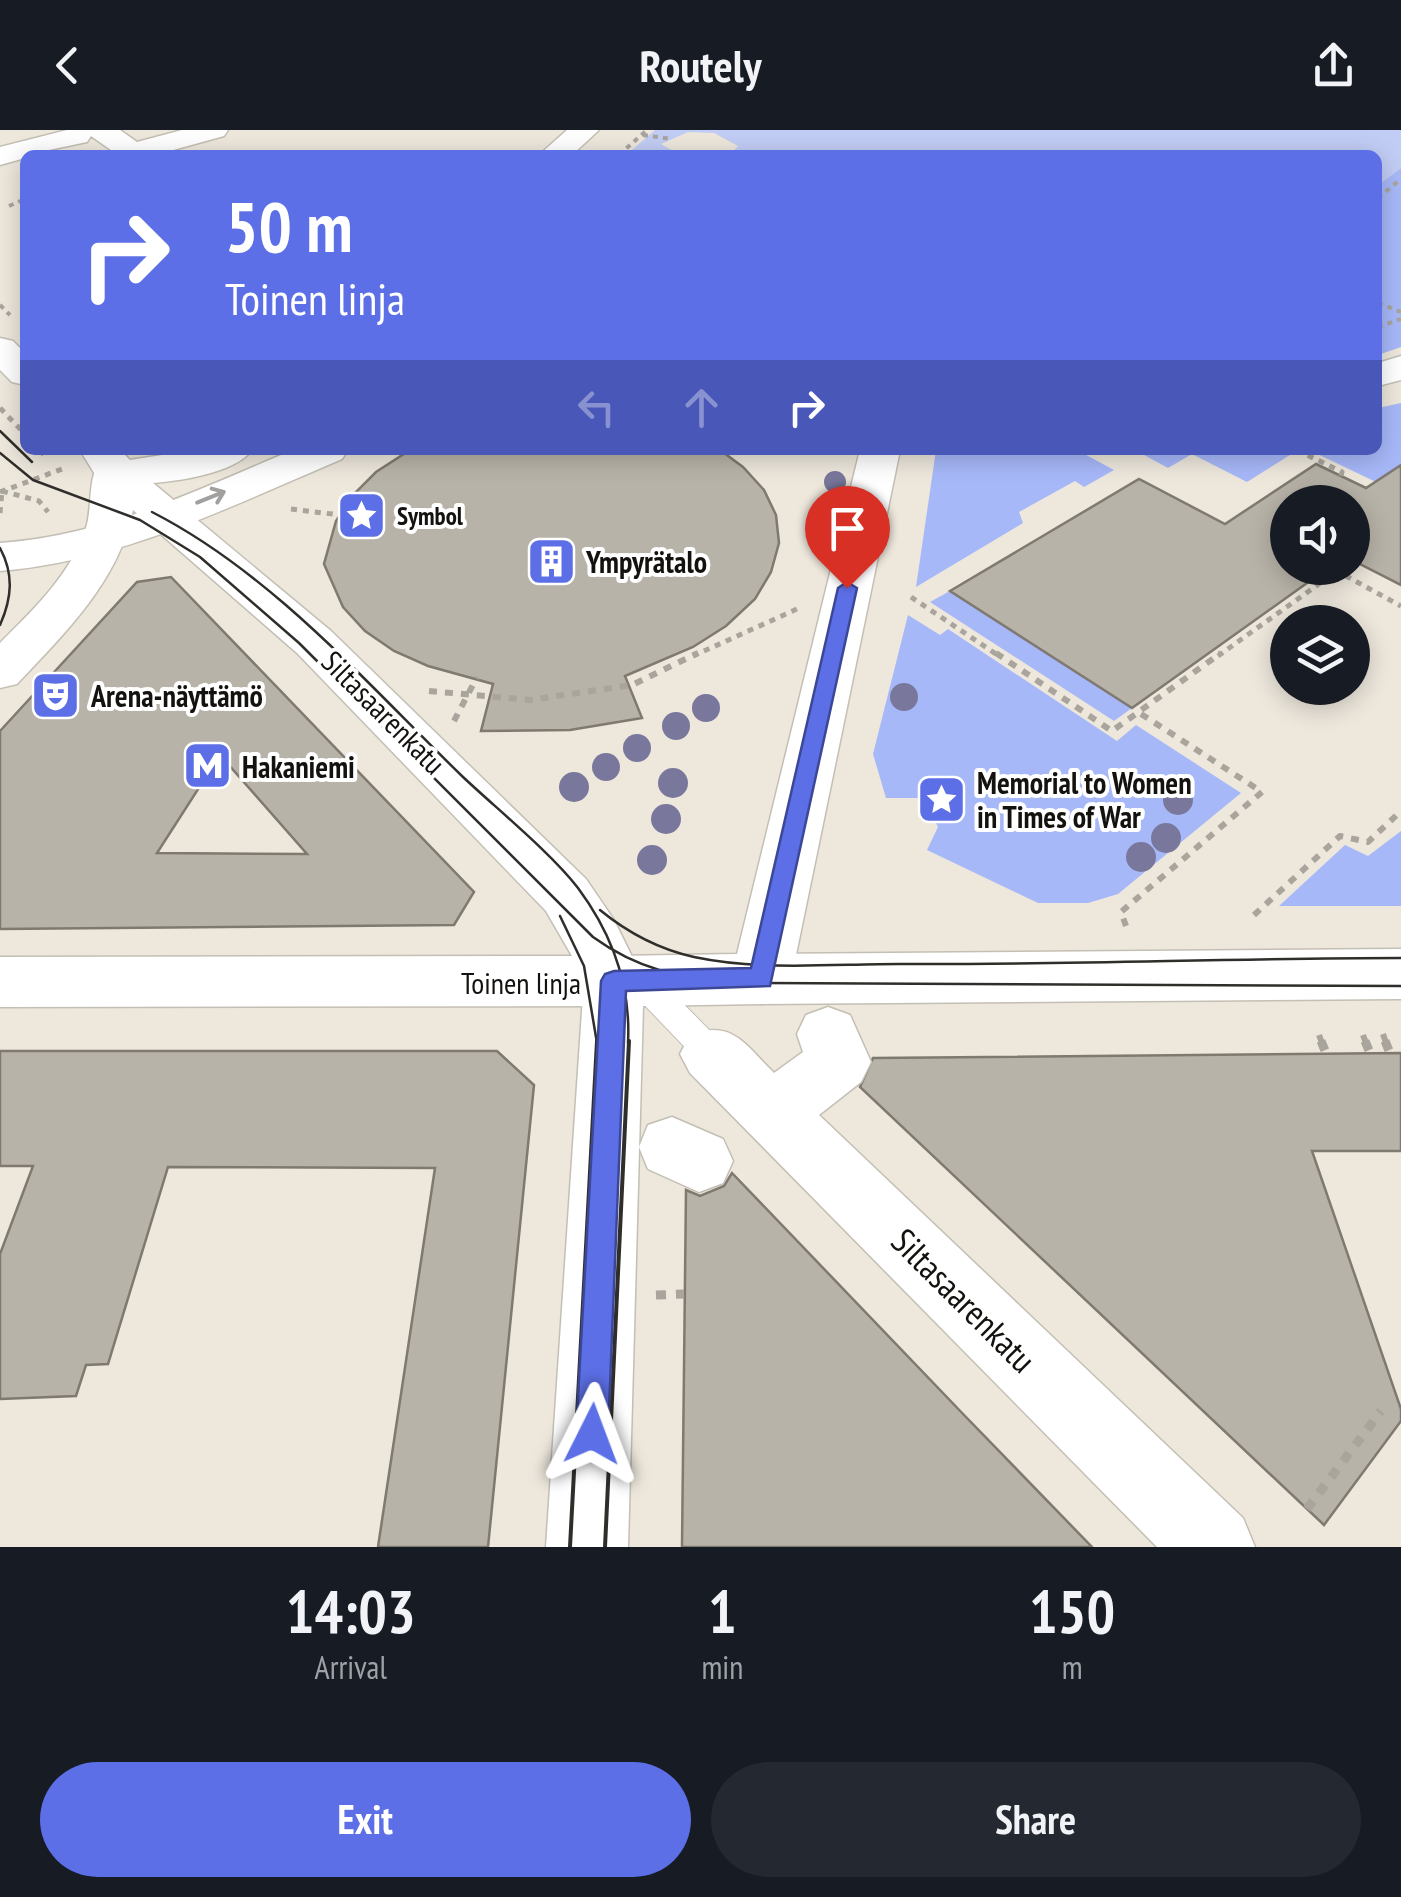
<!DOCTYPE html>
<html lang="en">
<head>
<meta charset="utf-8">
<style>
  :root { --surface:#171b24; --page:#242831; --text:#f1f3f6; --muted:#9ea1a6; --accent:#5c6fe6 }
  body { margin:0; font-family:"PT Sans Narrow",sans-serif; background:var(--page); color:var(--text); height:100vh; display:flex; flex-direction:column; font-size:38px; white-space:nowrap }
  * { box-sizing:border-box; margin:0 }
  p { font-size:32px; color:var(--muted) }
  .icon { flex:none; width:55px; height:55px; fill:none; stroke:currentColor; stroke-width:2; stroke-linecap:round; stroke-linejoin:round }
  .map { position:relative; height:1417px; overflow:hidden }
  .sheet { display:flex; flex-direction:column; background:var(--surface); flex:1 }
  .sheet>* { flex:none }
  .guide { position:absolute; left:20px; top:20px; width:1362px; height:305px; border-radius:15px; box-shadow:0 5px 25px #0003; background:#5c6fe6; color:#fff; overflow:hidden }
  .fabs { position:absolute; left:1270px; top:355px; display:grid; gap:20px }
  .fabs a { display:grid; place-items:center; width:100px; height:100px; border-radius:50%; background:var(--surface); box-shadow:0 5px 25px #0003; font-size:50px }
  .pin { position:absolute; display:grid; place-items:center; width:85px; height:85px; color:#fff; margin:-102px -42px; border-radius:50% 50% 50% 0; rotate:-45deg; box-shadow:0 0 10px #0007 }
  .pin .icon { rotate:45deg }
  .me { position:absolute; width:110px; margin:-55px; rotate:3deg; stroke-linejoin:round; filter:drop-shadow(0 0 8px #0008) }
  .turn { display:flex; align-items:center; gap:35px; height:210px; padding:0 40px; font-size:45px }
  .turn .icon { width:130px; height:130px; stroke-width:2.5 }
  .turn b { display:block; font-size:70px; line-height:85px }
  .lanes { display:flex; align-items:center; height:95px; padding:0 40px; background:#0003; justify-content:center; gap:50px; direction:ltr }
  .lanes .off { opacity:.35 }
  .eta { display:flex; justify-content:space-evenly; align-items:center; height:170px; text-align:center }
  .eta b { font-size:60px; font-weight:700; line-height:70px }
  .action { display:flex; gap:20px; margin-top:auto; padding:20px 40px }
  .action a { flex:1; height:115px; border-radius:60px; background:var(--accent); color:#fff; font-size:40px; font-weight:700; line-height:115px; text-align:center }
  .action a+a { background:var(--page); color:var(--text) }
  header { display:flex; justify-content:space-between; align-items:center; height:130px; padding:0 40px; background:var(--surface); font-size:45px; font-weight:700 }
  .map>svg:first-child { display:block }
  .green { fill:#a7b8f9 }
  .water { fill:#c2cdf5 }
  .pier { fill:#ede7dc }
  .building { fill:#b8b3a8; stroke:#7f7970; stroke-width:2.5; fill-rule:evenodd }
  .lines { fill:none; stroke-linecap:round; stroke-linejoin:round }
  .lane-casing { stroke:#c4bfb4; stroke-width:2 }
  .street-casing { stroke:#c4bfb4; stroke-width:3 }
  .secondary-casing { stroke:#c4bfb4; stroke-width:3 }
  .path-far3 { stroke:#a9a49c; stroke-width:4; stroke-dasharray:5 5; stroke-linecap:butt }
  .path-far2 { stroke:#a9a49c; stroke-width:5; stroke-dasharray:6 6; stroke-linecap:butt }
  .path-far1 { stroke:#a9a49c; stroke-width:6; stroke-dasharray:8 8; stroke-linecap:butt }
  .path { stroke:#a9a49c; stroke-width:9; stroke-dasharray:10 10; stroke-linecap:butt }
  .lane { fill:#fff; fill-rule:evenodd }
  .street { fill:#fff; fill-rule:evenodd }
  .secondary { fill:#fff; fill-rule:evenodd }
  .tram-far1 { stroke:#302e2a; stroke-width:2.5 }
  .tram { stroke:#302e2a; stroke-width:4 }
  .tree { fill:#79789c }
  .oneway { stroke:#a1a09f }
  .route { fill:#5c6fe6; stroke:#3c4896; stroke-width:2.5 }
  .labels { text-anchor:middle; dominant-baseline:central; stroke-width:8; stroke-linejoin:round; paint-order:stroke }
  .far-poi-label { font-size:25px; font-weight:bold; fill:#14120f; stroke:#fff; text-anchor:start }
  .poi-label { font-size:30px; font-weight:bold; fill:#14120f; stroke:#fff; text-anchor:start }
  .street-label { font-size:30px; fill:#14120f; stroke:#fff }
  .near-street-label { font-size:35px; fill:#14120f; stroke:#fff }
</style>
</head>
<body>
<header><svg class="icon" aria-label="back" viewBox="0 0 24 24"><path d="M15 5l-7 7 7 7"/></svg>Routely<svg class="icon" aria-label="share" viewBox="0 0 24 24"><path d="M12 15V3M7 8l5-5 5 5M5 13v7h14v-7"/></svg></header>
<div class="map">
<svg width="1401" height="1417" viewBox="0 0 1401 1417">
  <rect width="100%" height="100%" fill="#ede7dc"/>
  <!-- green -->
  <path class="green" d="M1401,38v179l-23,8v-170z
    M1401,273v62l-25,17 -67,-32h69v-42z
    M936,320h141l37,20 -30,17 -9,-6 -56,31 4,11 -107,64z
    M1135,320h144l11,5 -43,27 -55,-28 -24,14z
    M950,461l182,117 -18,13 -184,-119z
    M908,485l32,20 8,-6 169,112 19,-16 105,68 -123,101 -30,9h-50l-111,-53 11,-23 -14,-29h-38l-13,-44z
    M1401,701v75h-122l66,-61 23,11z"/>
  <!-- water -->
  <path class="water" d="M655,0h746v38l-23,17v-30h-752z"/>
  <!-- pier -->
  <path class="pier" d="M688,2l26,1 24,13 -7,8 -20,1 -38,-4 -12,-7z"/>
  <!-- building -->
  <path class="building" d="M410,320h310l23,17 21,23 12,25 3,28 -8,29 -16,27 -29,27 -33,21 -68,29 17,42 -72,12 -89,1 12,-47 -65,-18 -34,-15 -29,-20 -22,-24 -19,-43 12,-43 17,-26 23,-23z
    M1316,334l50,24 35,-23v120l-49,-25v-58h-64v66h40l-196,140 -182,-117 189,-112 86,45z
    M171,447l303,315 -20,33 -454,4v-198l137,-149zM220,625l87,99 -150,-1z
    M0,921h497l37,34 -46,462h-110l57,-379 -267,-1 -60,197 -22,1 -10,31 -76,3v-145l33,-88h-33z
    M1401,923v98h-89l89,258v12l-77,104 -464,-438 13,-29z
    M732,1043l233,243 127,131h-410l4,-357 14,6 24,-10z"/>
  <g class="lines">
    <defs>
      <path id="lane" d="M128,15l7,4 -2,3 -35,3z
        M641,838l11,4 71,72 5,10 -5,10 -11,4 -11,-4 -71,-74 -4,-9 4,-9z"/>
      <path id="street" d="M67,0h53l17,12 45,-12h46l-4,6 -69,19h-37l-27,-19 -4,6 -62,13v3l-25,7v-18z
        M567,0h32l-27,25h-33z
        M114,330l15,3 202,168 255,248 28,41 30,61 -9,18 -21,7 -614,1v-50l572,-1 -26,-45 -249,-258 -164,-143c-14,71 -68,123 -116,174l-17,4v-45c33,-33 69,-67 85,-112 8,-21 2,-50 14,-68z
        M1401,819v50l-640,5 -21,-7 -9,-18 9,-18 21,-7z
        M828,877l22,8 21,47 -10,20 -42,33 424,403 12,29h-98l-467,-474 -10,-19 10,-19c43,-16 55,10 84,38l29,-21 -6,-18 9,-19z
        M672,987l51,22 10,22 -10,22 -24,9 -51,-23 -9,-22 9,-22z"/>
      <path id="secondary" d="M0,208l13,3 12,12v32l-13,-3 -12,-12z
        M1401,226v24l-23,6v-23z
        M80,320h40l10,10 64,-10h58c-21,30 -119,39 -153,31z
        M293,320h55l-6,9c-111,47 -220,102 -342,112v-28c105,-7 197,-53 293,-93z
        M860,320h40l-109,529 -9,18 -21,7 -118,2 -15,541h-82l38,-566 9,-18 21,-7 123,-2z"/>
    </defs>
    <!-- lane casing -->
    <use href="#lane" class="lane-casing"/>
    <!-- street casing -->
    <use href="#street" class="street-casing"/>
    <!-- secondary casing -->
    <use href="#secondary" class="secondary-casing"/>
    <!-- path-far3 -->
    <path class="path-far3" d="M643,5l29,4
      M619,25l28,-25
      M1378,68l23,-19
      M9,76l16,-7
      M1378,173l23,9
      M0,175l10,10
      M1378,197l23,-8"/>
    <!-- path-far2 -->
    <path class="path-far2" d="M0,278l25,26
      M40,320l8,9
      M1297,320l45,22 -1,4
      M2,361l37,10 9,11
      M0,362l62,-23
      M291,379l49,6
      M0,383l2,-22
      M911,467l88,59
      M693,526l104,-47
      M1218,526l119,-85 64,35"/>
    <!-- path-far1 -->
    <path class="path-far1" d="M996,523l116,78 109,-78
      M429,561l101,9 102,-15 66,-32
      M454,591l23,-44
      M1254,785l86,-79 28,6 33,-31
      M1126,796l-5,-14 141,-120 -124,-80
      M1383,904l3,9
      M1319,905l3,8
      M1363,905l3,8"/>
    <!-- path -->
    <path class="path" d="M1321,911l5,12
      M1365,911l5,12
      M1385,911l5,12
      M656,1165l28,-1
      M1307,1379l74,-98"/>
    <!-- lane -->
    <use href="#lane" class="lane"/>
    <!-- street -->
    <use href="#street" class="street"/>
    <!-- secondary -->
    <use href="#secondary" class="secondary"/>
    <!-- tram-far1 -->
    <path class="tram-far1" d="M0,301l32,31
      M0,323l33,27 107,40 60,37 99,86 294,294c44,32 89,42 142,46l666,3
      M152,382c121,62 215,172 311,265 34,32 88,76 115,111 35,47 53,97 50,155
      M0,418c14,26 12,50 0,77
      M600,780c28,23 58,39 94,47 66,14 138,7 205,7 168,1 335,-6 502,-6
      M560,786l24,50 13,77"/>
    <!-- tram -->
    <path class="tram" d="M570,1417l27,-506
      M605,1417l24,-506"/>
  </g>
  <!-- trees -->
  <g class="tree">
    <circle cx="835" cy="352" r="11"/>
    <circle cx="827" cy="381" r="11"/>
    <circle cx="904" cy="567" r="14"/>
    <circle cx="706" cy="578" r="14"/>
    <circle cx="676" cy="596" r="14"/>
    <circle cx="637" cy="618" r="14"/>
    <circle cx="606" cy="637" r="14"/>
    <circle cx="673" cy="653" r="15"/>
    <circle cx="574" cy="657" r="15"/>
    <circle cx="1178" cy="670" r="15"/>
    <circle cx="666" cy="689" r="15"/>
    <circle cx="1166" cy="708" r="15"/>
    <circle cx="1141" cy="727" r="15"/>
    <circle cx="652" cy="730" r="15"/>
  </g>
  <!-- one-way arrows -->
  <defs><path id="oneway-shaft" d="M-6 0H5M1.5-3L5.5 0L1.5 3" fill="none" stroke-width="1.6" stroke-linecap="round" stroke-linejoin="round" transform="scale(2.5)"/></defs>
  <use class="oneway" href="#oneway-shaft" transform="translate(211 367) rotate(-22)"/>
  <!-- route -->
  <path class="route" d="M847,452l10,6 -87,398 -144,5 -18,443 -4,12 -12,5 -11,-5 -5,-12 25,-453 4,-7 9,-3 137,-3 87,-380z"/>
  <!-- icons -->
  <defs>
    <symbol id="sight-square" viewBox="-11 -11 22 22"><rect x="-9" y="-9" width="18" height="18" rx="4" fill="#5c6fe6" stroke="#fff"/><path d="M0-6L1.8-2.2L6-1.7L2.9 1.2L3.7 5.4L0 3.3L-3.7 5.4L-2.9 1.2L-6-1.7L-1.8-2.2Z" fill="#fff"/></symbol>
    <symbol id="building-square" viewBox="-11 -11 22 22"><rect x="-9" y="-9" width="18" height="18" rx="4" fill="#5c6fe6" stroke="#fff"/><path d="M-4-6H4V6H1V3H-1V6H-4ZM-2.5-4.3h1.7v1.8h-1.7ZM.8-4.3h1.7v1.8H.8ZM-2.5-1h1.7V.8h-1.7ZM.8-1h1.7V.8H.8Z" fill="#fff"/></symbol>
    <symbol id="theatre-square" viewBox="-11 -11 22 22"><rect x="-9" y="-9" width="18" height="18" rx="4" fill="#5c6fe6" stroke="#fff"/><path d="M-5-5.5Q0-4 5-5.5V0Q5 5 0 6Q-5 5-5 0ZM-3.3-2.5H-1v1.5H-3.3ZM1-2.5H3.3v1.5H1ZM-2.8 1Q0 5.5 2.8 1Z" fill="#fff"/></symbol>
    <symbol id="metro-square" viewBox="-11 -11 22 22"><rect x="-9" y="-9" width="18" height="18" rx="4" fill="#5c6fe6" stroke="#fff"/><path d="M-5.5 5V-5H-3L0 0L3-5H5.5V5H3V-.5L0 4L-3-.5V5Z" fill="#fff"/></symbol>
  </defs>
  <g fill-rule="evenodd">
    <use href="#sight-square" x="334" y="358" width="55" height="55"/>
    <use href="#building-square" x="524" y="404" width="55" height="55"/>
    <use href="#theatre-square" x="28" y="538" width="55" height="55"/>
    <use href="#metro-square" x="180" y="608" width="55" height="55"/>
    <use href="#sight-square" x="914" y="642" width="55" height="55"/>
  </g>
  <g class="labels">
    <!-- far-poi labels -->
    <g class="far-poi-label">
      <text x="397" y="386">Symbol</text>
    </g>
    <!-- poi labels -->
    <g class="poi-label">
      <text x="586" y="431">Ympyrätalo</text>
      <text x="91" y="565">Arena-näyttämö</text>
      <text x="242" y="636">Hakaniemi</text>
      <text x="977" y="652">Memorial to Women<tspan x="977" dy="34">in Times of War</tspan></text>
    </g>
    <!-- street labels -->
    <g class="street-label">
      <text transform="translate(384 582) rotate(45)">Siltasaarenkatu</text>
      <text x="521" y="852">Toinen linja</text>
    </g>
    <!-- near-street labels -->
    <g class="near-street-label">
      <text transform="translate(964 1170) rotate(45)">Siltasaarenkatu</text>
    </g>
  </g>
</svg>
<div class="fabs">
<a><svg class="icon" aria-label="sound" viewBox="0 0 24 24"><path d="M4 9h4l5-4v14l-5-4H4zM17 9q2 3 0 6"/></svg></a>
<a><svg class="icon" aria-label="layers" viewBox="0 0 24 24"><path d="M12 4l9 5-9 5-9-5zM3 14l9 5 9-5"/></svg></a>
</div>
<div class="pin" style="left:847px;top:458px;background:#d93025"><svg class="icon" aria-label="arrive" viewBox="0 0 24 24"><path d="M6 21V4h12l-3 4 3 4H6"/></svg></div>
<svg class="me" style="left:592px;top:1304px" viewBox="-20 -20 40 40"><path d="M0-17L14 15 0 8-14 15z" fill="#5c6fe6" stroke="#fff" stroke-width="4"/></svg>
<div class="guide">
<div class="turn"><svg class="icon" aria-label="right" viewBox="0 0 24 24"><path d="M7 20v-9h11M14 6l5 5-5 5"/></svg><div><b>50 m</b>Toinen linja</div></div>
<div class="lanes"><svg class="icon off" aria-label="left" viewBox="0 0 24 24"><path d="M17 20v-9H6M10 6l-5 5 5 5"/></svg><svg class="icon off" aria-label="ahead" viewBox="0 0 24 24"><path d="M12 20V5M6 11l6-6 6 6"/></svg><svg class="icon" aria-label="right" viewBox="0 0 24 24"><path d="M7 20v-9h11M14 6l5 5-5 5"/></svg></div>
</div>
</div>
<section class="sheet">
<div class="eta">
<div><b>14:03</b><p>Arrival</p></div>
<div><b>1</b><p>min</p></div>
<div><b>150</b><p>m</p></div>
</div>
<div class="action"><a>Exit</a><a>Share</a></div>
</section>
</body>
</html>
